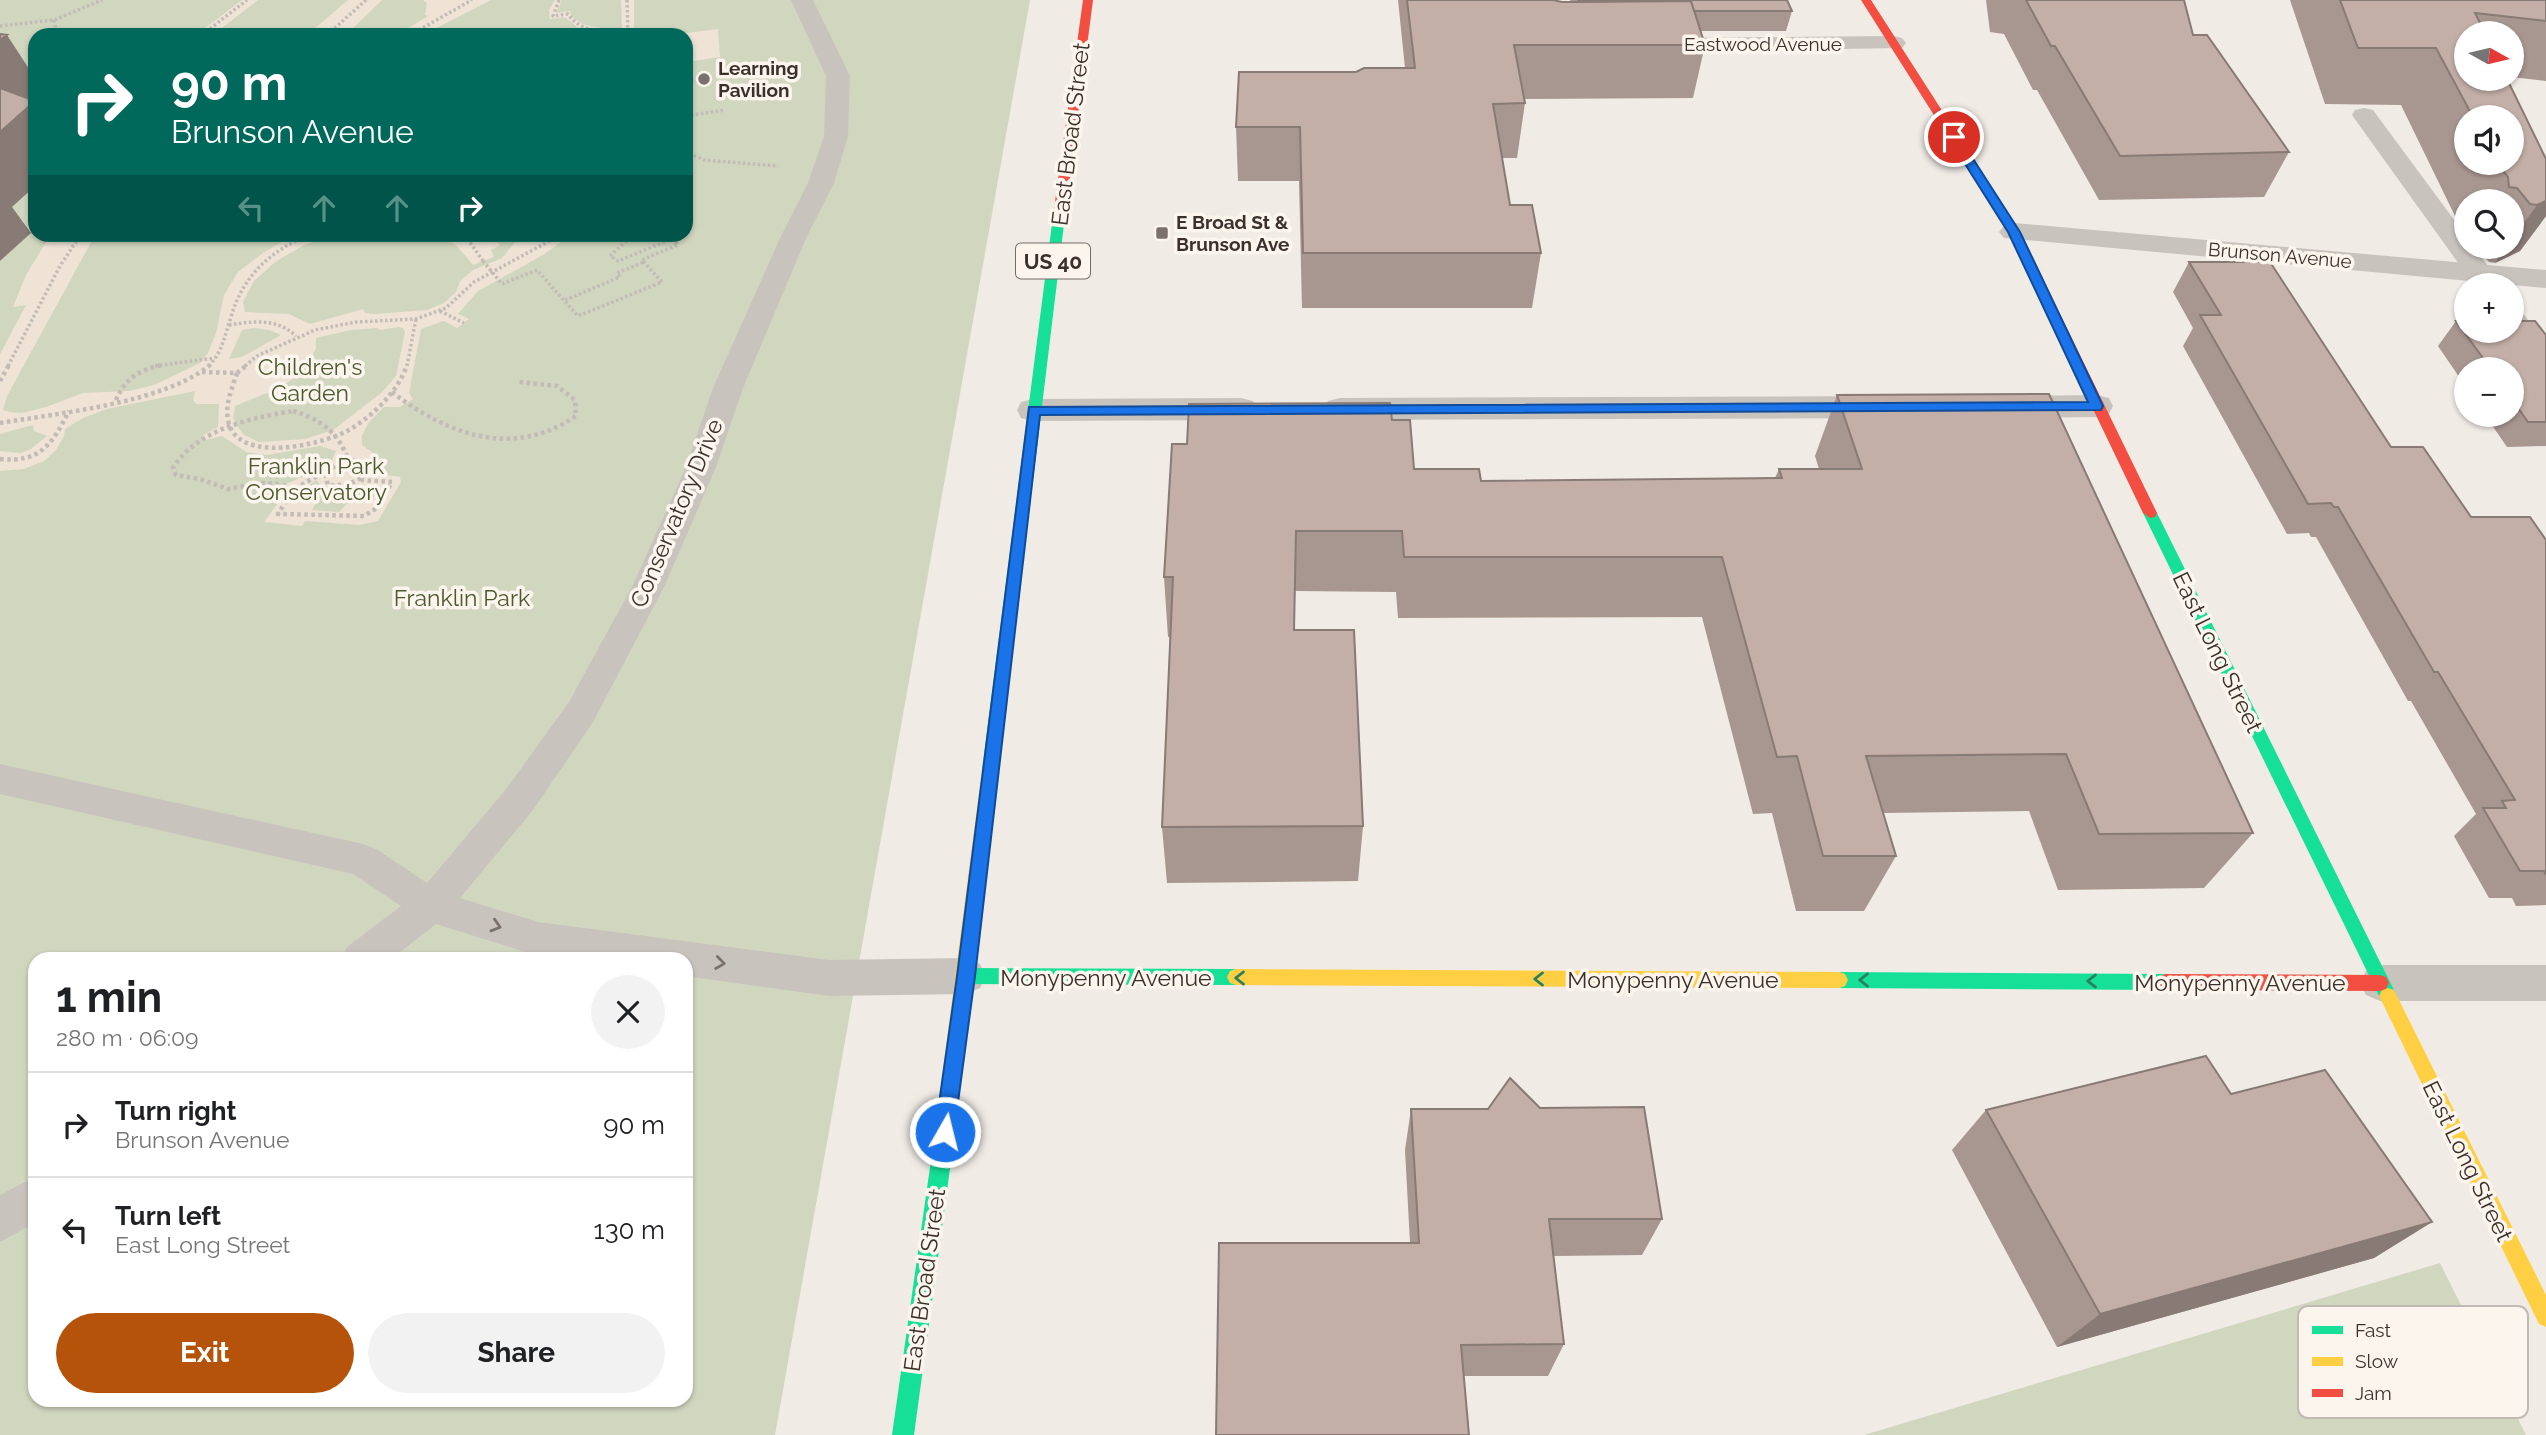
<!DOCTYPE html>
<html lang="en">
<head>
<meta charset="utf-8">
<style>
  :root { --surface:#fff; --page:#f2f2f2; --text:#202124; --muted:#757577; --line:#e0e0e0; --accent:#b45309 }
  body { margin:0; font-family:Raleway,sans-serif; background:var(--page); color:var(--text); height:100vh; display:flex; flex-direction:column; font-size:26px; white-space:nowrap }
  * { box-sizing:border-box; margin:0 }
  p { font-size:23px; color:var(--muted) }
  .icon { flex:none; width:38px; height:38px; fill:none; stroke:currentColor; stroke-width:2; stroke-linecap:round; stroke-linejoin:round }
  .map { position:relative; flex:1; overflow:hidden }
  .side { position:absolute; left:28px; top:952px; width:665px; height:455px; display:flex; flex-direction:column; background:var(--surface); border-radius:21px; box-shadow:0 2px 5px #0004 }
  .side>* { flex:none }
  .guide { position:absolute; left:28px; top:28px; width:665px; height:214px; border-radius:21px; box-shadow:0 2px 5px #0004; background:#00695c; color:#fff; overflow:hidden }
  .needle { width:46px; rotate:98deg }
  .tools { position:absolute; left:2454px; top:21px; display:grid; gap:14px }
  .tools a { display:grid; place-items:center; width:70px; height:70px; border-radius:50%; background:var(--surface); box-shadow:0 2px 5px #0004; font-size:35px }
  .pin { position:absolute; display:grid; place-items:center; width:60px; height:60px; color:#fff; margin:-30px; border:4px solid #fff; border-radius:50%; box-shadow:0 2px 7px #0007 }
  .me { position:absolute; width:77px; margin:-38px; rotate:8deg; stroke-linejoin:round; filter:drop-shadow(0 0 5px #0008) }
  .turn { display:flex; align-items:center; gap:24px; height:147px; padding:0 28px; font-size:32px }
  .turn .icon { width:91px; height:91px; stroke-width:2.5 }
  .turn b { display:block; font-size:49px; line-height:60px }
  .lanes { display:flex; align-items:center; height:66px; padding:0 28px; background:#0003; justify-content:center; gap:35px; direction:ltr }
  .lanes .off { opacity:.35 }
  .round { display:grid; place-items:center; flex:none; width:74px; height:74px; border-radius:37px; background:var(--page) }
  .summary { display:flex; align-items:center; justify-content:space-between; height:119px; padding:0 28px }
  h1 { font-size:42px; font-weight:700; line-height:52px }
  .action { display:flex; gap:14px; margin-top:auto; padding:14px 28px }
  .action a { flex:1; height:80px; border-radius:42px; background:var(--accent); color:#fff; font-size:28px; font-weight:700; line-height:80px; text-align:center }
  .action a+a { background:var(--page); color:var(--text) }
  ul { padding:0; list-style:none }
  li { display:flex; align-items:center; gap:21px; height:105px; padding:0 28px; border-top:2px solid var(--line) }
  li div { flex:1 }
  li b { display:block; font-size:26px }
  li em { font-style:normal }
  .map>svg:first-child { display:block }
  .green { fill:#d1d6bf; fill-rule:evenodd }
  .plaza { fill:#eee3d5; fill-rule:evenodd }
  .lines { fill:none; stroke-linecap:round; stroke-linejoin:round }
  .path-far1 { stroke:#c2bbb6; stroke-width:3.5; stroke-dasharray:2.5 2.5; stroke-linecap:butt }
  .path { stroke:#c2bbb6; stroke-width:4.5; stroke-dasharray:3.5 3.5; stroke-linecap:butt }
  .lane { fill:#c9c3be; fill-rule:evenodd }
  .street { fill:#c9c3be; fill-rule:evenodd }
  .fast { fill:#16e098; fill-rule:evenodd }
  .slow { fill:#ffcf43; fill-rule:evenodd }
  .jam { fill:#f24e42; fill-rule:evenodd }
  .path-bridge { stroke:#c2bbb6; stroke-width:3.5; stroke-dasharray:2.5 2.5; stroke-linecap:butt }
  .wall { fill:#a89690; fill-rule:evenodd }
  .shaded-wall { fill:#887a75 }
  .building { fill:#c3afa7; stroke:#887a75; stroke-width:2 }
  .oneway { stroke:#7b726d }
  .oneway2 { stroke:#2a7f5c }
  .route { fill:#1a73e8; stroke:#114b97; stroke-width:2 }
  .poi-dot { fill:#7a716c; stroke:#fbf5ee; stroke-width:2.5 }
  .labels { text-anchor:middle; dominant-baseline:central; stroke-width:7; stroke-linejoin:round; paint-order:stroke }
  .far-street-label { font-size:19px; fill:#3b302b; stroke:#fbf5ee }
  .far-poi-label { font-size:19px; font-weight:bold; fill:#3b302b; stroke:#fbf5ee; text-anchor:start }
  .shield { fill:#fbf5ee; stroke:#756b66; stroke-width:2 }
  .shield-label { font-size:21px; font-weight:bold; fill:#3b302b }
  .street-label { font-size:23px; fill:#3b302b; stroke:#fbf5ee }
  .park-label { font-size:23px; fill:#4a5a2e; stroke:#fbf5ee }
  .key { fill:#fbf5ee; stroke:#c1bab4; stroke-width:2 }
  .key-label { font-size:19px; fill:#3b302b }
</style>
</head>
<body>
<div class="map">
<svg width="2546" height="1435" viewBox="0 0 2546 1435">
  <rect width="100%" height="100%" fill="#f0ebe5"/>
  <!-- green -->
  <path class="green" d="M0,0h1030l-255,1435h-775zM35,35h651v199h-651zM35,959h651v441h-651z
    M2440,1263l86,172h-662z"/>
  <!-- plaza -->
  <path class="plaza" d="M242,0h16l-45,35h-17z
    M348,0h34l-36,35h-39z
    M423,0h68l-68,35h-26l31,-19 -3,-1 2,-12z
    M555,0h7l-6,13 14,-2 1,5 11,8 28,6 12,-2 -1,-28h13v35l-38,-2 -19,-6 -12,-10 -15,2 -1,-9z
    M718,29l2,28 -34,5v-27h-15z
    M51,234l44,1 -88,161 -4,14 7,2 12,1 24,-6 37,-14 46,-2 25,-6 46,-22 8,-10 8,-20 8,-38 14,-23 25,-19 31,-18h42l-32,10 -29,17 -21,19 -11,21 2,10 44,2 21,10 53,-15 2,4 9,1 53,-4 17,-7 12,-11 4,-11 13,-11 29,-12 14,-17 23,-1 12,-5h20l-28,20 -65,36 -20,23 11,5 -12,9 -13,-7 -23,8 -12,64 4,6 -13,8h-16l-15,15 -7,14v9l17,12 3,10 -2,7 20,3 1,5 -23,39 -18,4 -55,-4 -3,5 -38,-4 19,-26v-6l-6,-2 48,-21 7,-7 4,-9 -16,-5 -53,9 -21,-3 -24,-16 -16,4 -3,-5 15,-8 1,-23h-23l-3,-4 2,-9 -88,18 -24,9 -18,11 -1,7 -8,14 -12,11 -20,8 -24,2v-20l21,2 10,-4 16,-13 -13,-5 -1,-6 -33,9v-80l26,-49 -13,2 13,-32zM398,327l5,1 2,4 -9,44 -15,17 -48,37 -28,9 -46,3 -15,-7 -7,-9 -4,-8 2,-12 42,-17 19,-12 13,-14 7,-15v-10l35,-8 26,-2 3,2zM254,328l15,2 12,5 -39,22 -13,2 13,-29zM316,480l9,9 12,3 20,-7 21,5 -6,9 -25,5 -8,8 -27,-2 6,-11 -22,-3z
    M475,234l15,1 10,10 -9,5 3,7 -21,8 -16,-19 -17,-11z"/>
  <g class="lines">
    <!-- path-far1 -->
    <path class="path-far1" d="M559,0l-6,16 15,-2c14,20 38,18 60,16
      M627,0l1,35
      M54,20l3,15
      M0,26l54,-6 48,-20
      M202,35l45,-35
      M327,35l39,-35
      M410,35l62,-35
      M686,65l7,-1
      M686,81l9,-1
      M686,116l39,-6
      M686,144l3,9 15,7 74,6
      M458,234l11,7 14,20
      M634,234l-24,22 8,5 54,-22 6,6 -27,11
      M565,300l55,-23 -3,-4 27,-11
      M440,311l24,12
      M229,325c24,-4 48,-7 67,11
      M8,366l52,-100 21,-32
      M155,366l60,-8
      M209,366c13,-14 16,-31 22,-49 12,-42 41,-68 81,-83
      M245,366l12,-10 58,-26 41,-8 60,-3 30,-11 28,-26 88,-48
      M407,366l9,-47"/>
    <!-- path -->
    <path class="path" d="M202,372l35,1 10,-8
      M237,373c-5,16 -12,30 -9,47 8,45 93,25 119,11 25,-14 51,-39 60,-66
      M0,381l9,-16
      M392,392c56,43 121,67 184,24l-1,-16 -18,-14 -38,-4
      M116,400c9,-22 23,-30 46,-35
      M293,411c27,8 45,21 55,48l-54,30 -14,-5 -18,-1 -34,6 -28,-10 -24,-4 -3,-7c24,-39 78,-50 120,-57z
      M0,423c59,-10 164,-20 210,-58
      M0,459c41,4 52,-15 69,-48
      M325,474l3,11c16,1 28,-2 40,-12l1,-9 -21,-5
      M294,489l-16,25 86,2 13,-8 15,-26 -31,-2"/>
    <!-- lane -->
    <path class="lane" d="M791,0h22l37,76 -2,60 -14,47 -27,53 -64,152 -27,79 -51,118 -72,137 -60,88 -73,88 78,24 291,38 137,-2 14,6 6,12 -6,12 -14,6 -137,2 -143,-20v-17h-126l-22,-3 -102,-32 -45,35h-50l6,-12 54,-41 -48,-32 -353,-80v-30l363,80 13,5 51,34 80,-95 62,-86 64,-117 53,-118 27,-79 68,-152 27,-53 16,-47 2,-60z
      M1894,36l8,2 4,5 -4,5 -244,4 -8,-2 -4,-5 4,-5 8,-2z
      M2364,108l9,2 93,126v11h8l28,38h-28l-122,-170 3,-5z
      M2511,308l10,3 25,31v29l-10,-2 -29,-38h4z
      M2380,965h166v36h-166l-14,-6 -6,-12 6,-12z
      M35,1177v46l-35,19v-47z"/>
    <!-- street -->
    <path class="street" d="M2014,223l532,47v18l-542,-50 -5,-6 5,-6z
      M2097,395l12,3 4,8 -4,8 -12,3 -95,1 -12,-3 -4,-8 4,-8 12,-3z
      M1885,396l12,3 4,8 -4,8 -12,3 -545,2 -12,-3 -4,-8 4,-8 12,-3z
      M1241,398l12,3 4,8 -4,8 -12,3 -208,1 -12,-3 -4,-8 4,-8 12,-3z"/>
    <!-- fast -->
    <path class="fast" d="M1059,212l6,4 -67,554 -2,5h-12l-2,-5 71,-554z
      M2150,508l7,5 237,477 3,6 -3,6 -6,2 -6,-2 -239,-489z
      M966,968l270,1 6,2 3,6 -3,6 -6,2 -270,-1 -6,-2 -3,-6 3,-6z
      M1839,972l327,2 6,2 3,6 -3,6 -6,2 -327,-2 -6,-2 -3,-6 3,-6z
      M944,1130l7,3 3,6 -40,296h-22l42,-296 3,-6z"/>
    <!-- slow -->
    <path class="slow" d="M990,763l6,2 2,5 -44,369 -3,6 -7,3 -7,-3 -3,-6 48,-369 2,-5z
      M1236,969l603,3 6,2 3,6 -3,6 -6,2 -603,-3 -6,-2 -3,-6 3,-6z
      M2388,988l6,2 152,305v32l-7,-3 -157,-322 -3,-6 3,-6z"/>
    <!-- jam -->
    <path class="jam" d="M1083,0h10l-28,216 -6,4 -6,-4z
      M1861,0h10l149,232 137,281 -2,4 -5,1 -7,-5 -135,-281z
      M2166,974l214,1 6,2 3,6 -3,6 -6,2 -214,-1 -6,-2 -3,-6 3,-6z"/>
    <!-- path-bridge -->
    <path class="path-bridge" d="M483,261l19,23 35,-14 41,46 84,-34 -20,-22 9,-4"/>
  </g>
  <!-- wall -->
  <path class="wall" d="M1398,0h155l9,2h9l-1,-2h217l5,11 -6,20h-85l4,14 -12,53 -169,1 1,4 -8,55h-15l8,47 31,48 -9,55h-230l-3,-127h-61l-2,-54 120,-55 49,-4z
    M1986,0h198l9,35 96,117 -25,45 -165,3 -62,-110h-4l-29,-56 -14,-2z
    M2290,0h256v81l-35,-4v-44h-45l80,126v57l-26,35 -25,12 -6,-1 -12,-15h34v-46h-45v30l-10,-13 -55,-113 -76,-1zM2466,117h7l38,46h-45z
    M2189,262l202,185 80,70 75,23v365l-30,1 -4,-8h-23l-35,-62 22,-22 -65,-113h-3l-92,-164h-5l-2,-4 -22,1 -104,-188 10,-18 -20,-36z
    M2456,321l90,14v111l-39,1 -22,-32h26v-46h-45v18l-28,-41z
    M1837,395l416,438 -49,55 -146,2 -29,-79 -146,2 13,43 -32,55h-68l-24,-98 -19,1 -51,-197 -304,1 -2,-26 -101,-1 -1,39 69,196 -5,55 -191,2 -5,-56 8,-190h-2l-4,-60 23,-133 205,-24 22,49 67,12 294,-3 4,-9h40l-4,-13z
    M2231,1094l201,128 -58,36 -317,89 -105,-197 34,-40z
    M1540,1108l122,111 -20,36 -89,1 11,88 -16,32h-84l-54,-133 -5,-93 6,-41z"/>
  <!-- shaded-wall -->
  <path class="shaded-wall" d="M7,35l28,43v14l-35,25v-77z
    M35,101v85l-23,21 19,26 -31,28v-129z
    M2546,201v15l-26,35 -25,12 12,-16h4v-6l26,-36z
    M2432,1222l-58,36 -317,89 43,-33z"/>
  <!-- building -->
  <path class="building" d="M1407,0h146l9,2 129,-1 14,44h-191l11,58 -32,1 17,101h22l9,48h-238l-3,-126h-64l3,-55h117l8,-4h51z
    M1578,0h209l5,11h-98l-3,-10 -112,1z
    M2026,0h158l9,35h14l82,117 -169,4 -65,-110h-4z
    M2340,0h206v21l-71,-8 10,20h-19v46h41l39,80v42l-9,4 -7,-1 -13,-16 -8,-1 -1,-10 -11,-14h14v-46h-38l-37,-69h-78z
    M0,34l7,1 -7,5z
    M0,88l35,13 -35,31z
    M2189,262h81l121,185h32l48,70h59l16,23v335l-2,-4h-24l-37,-63h23l-4,-7 13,-1 -77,-128h-4l-96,-165h-4l-3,-4 -23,1 -108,-189h21z
    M2456,321h10v10h45v-10h24l11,14v87h-18l-17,-24v-29h-20z
    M2049,394l204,439 -154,1 -33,-80 -200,2 30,100h-73l-26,-100 -20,1 -55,-200h-318l-2,-26h-106l-2,99h60l9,196 -201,1 11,-250h-9l8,-133h15l2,-40 201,-1 2,17h18l4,49h65l2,12 301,-3 -3,-9h83l-25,-74z
    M2206,1056l25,38 94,-24 107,152 -332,92 -114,-204z
    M1510,1078l30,30 104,-1 18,112h-113l15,125 -103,1 8,90h-253l3,-192h200l-8,-134h77z"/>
  <!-- one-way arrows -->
  <defs><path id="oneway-chevron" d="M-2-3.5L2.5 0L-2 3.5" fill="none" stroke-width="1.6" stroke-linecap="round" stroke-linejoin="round" transform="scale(1.75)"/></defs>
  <g class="oneway">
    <use href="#oneway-chevron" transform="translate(496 926) rotate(17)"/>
    <use href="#oneway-chevron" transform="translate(720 963) rotate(8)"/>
  </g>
  <g class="oneway2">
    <use href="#oneway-chevron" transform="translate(1240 978) rotate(-180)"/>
    <use href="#oneway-chevron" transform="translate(1539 979) rotate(-180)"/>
    <use href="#oneway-chevron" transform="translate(1864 980) rotate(-180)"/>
    <use href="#oneway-chevron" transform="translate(2092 981) rotate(-180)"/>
  </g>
  <!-- route -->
  <path class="route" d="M1954,134l5,3 61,95 83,174 -2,4 -1061,5 -65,561 -21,156 -3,6 -6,3 -7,-3 -3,-6 22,-156 72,-569 1059,-5 -80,-170 -60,-95z"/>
  <!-- markers -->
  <g class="poi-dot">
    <circle cx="704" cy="79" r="7"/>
    <rect x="1155" y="226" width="14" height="14" rx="3.5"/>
  </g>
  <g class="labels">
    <!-- far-street labels -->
    <g class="far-street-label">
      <text x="1763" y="44">Eastwood Avenue</text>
      <text transform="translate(2280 255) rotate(5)">Brunson Avenue</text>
    </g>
    <!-- far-poi labels -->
    <g class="far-poi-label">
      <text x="718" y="68">Learning<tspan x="718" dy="22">Pavilion</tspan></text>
      <text x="1176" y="222">E Broad St &amp;<tspan x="1176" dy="22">Brunson Ave</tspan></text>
    </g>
    <!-- shield labels -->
    <rect class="shield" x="1016" y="243.5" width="74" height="35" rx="5"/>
    <g class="shield-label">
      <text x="1053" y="261">US 40</text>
    </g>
    <!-- street labels -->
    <g class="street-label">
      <text transform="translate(1070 134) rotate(-83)">East Broad Street</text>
      <text transform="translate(676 513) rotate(-67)">Conservatory Drive</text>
      <text transform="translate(2218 652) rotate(64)">East Long Street</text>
      <text x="1106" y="977">Monypenny Avenue</text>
      <text x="1673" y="979">Monypenny Avenue</text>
      <text x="2240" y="982">Monypenny Avenue</text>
      <text transform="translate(2468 1161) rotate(64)">East Long Street</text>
      <text transform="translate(924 1280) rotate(-82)">East Broad Street</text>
    </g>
    <!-- park labels -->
    <g class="park-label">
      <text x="310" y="366">Children's<tspan x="310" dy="26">Garden</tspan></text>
      <text x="316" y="465">Franklin Park<tspan x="316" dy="26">Conservatory</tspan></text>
      <text x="462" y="597">Franklin Park</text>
    </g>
  </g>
  <!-- legend -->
  <rect x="2298" y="1306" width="230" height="112" rx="10" class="key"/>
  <rect x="2312" y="1326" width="31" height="8" fill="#16e098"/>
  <rect x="2312" y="1357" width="31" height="9" fill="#ffcf43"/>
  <rect x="2312" y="1389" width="31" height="8" fill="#f24e42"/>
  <g class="key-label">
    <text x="2355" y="1337">Fast</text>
    <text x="2355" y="1368">Slow</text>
    <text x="2355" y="1400">Jam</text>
  </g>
</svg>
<div class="tools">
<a><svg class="needle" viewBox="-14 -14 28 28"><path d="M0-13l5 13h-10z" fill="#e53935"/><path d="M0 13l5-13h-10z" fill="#757577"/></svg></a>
<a><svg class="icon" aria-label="sound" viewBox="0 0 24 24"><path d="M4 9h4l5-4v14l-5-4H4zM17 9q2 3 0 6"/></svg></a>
<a><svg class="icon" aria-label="search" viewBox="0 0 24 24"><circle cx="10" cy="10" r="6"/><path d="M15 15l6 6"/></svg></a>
<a>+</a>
<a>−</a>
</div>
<div class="pin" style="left:1954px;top:137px;background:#d93025"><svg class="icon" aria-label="arrive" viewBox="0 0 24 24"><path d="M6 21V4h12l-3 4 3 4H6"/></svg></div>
<svg class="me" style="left:945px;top:1132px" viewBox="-20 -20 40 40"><circle r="17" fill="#1a73e8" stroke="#fff" stroke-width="3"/><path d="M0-11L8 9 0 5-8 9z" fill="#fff"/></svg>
<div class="guide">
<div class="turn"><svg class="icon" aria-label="right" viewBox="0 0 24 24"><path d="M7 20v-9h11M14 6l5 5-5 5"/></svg><div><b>90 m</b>Brunson Avenue</div></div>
<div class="lanes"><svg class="icon off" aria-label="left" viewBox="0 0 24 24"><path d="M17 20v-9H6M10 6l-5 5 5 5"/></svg><svg class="icon off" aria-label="ahead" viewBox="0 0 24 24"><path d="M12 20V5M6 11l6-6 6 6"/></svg><svg class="icon off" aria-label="ahead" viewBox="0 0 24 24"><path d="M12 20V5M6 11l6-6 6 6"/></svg><svg class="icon" aria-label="right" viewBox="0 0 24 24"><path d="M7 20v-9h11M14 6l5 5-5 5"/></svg></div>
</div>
<section class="side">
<div class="summary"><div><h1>1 min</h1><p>280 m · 06:09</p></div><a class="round"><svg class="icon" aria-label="close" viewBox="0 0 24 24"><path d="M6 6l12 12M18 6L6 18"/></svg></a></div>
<ul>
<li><svg class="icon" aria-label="right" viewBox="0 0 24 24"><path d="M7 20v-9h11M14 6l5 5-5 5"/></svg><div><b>Turn right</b><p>Brunson Avenue</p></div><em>90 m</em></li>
<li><svg class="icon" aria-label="left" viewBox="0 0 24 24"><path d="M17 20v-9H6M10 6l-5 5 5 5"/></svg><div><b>Turn left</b><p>East Long Street</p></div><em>130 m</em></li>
</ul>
<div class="action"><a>Exit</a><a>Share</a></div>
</section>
</div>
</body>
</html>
